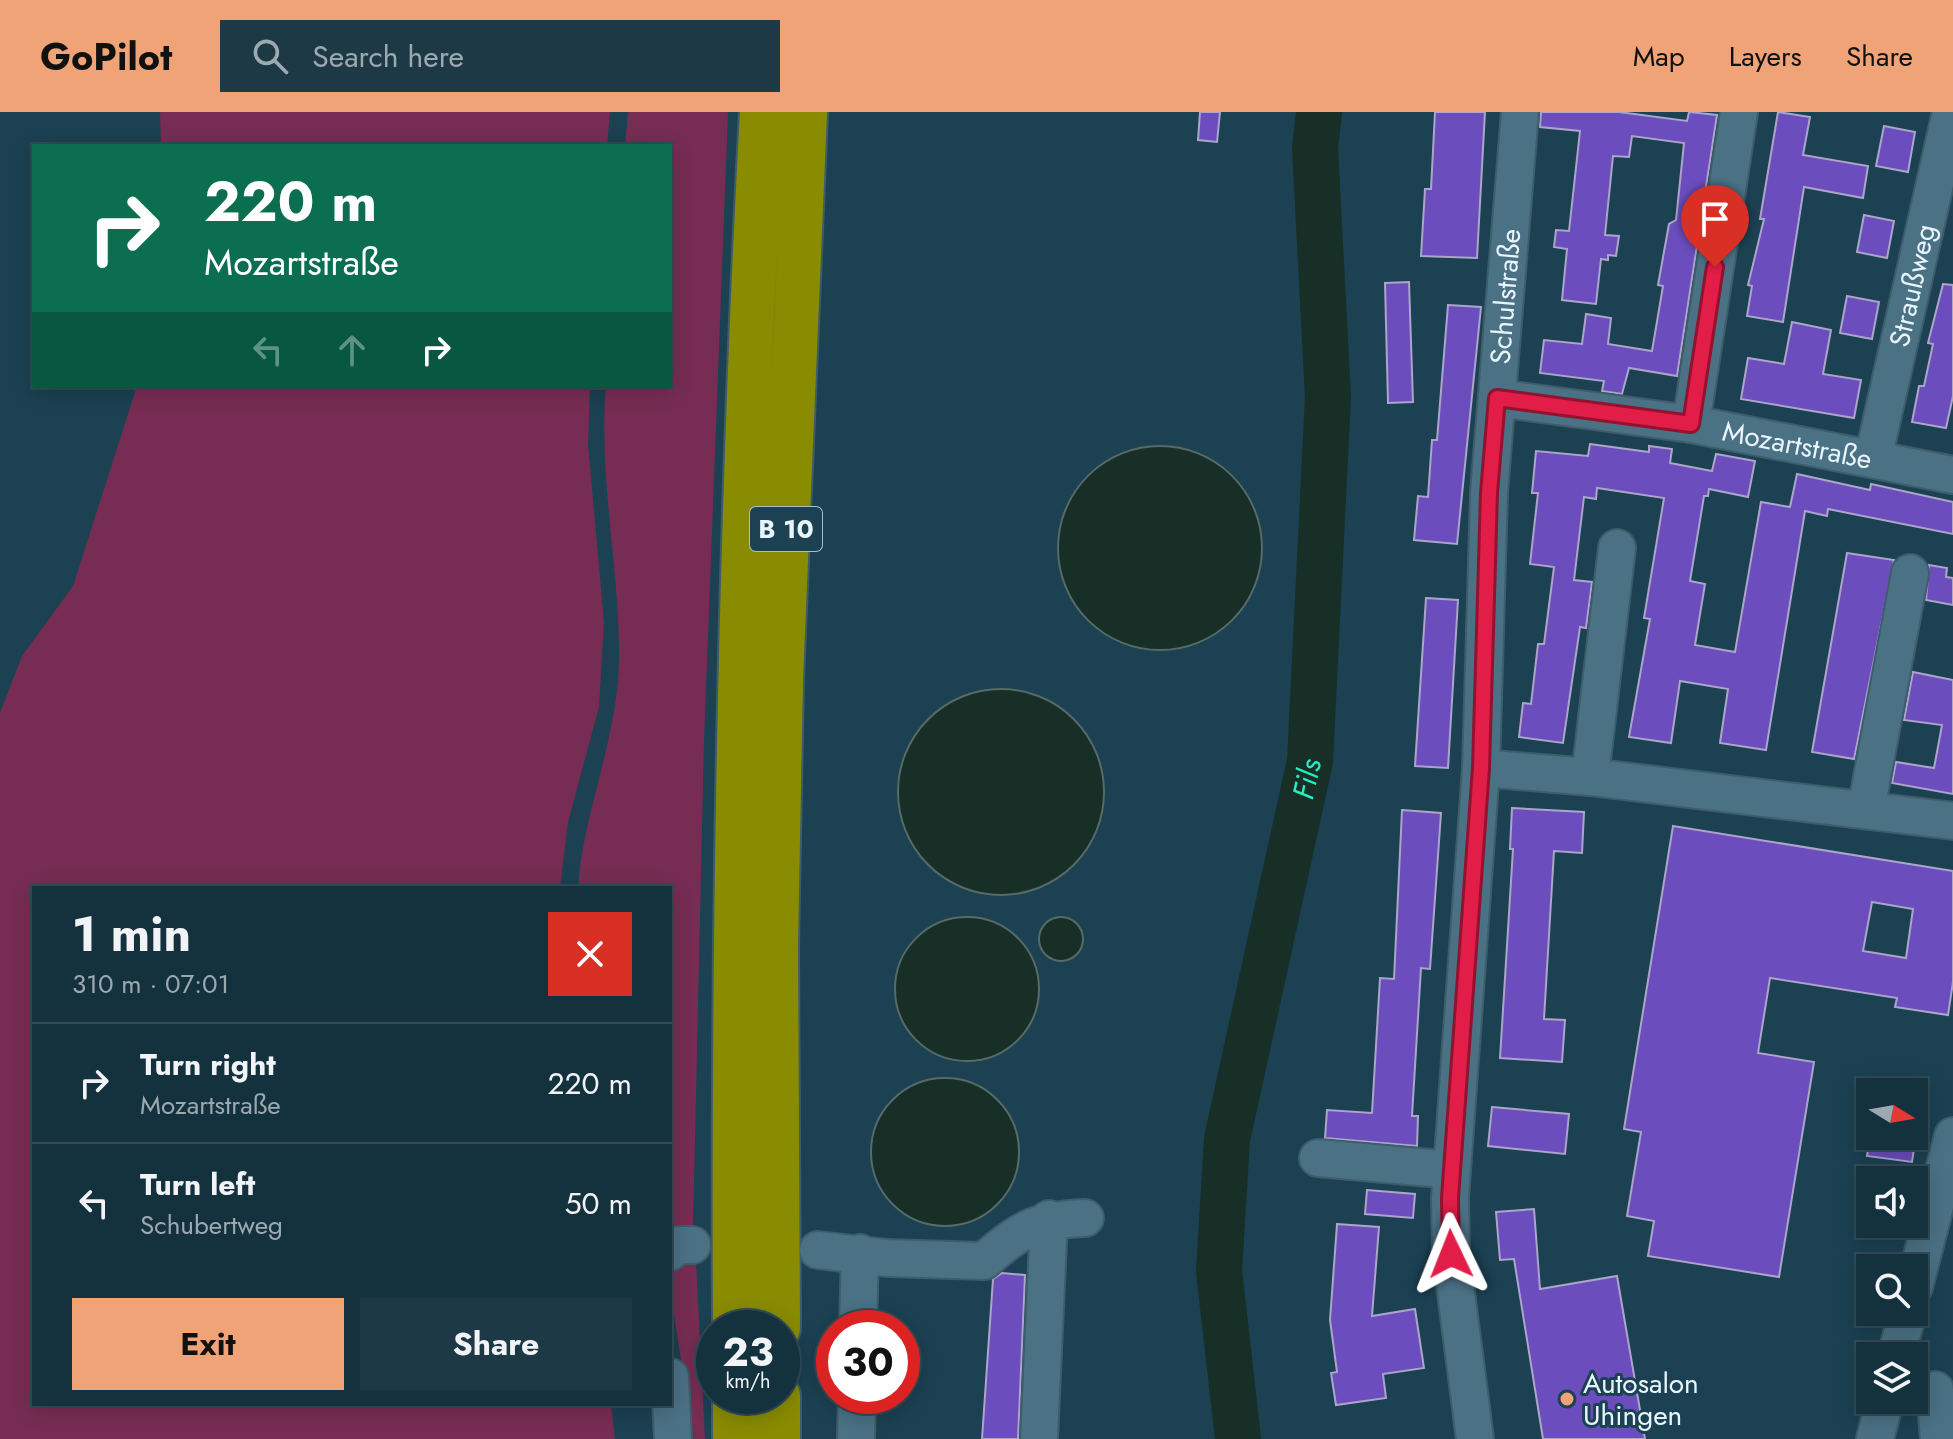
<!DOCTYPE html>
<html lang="en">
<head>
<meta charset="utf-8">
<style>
  :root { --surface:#14313e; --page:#1d3945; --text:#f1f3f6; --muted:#9da9b0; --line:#334c58; --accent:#efa376 }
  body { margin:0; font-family:Jost,sans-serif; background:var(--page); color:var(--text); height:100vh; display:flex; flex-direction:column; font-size:30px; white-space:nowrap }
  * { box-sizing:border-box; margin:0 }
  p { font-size:26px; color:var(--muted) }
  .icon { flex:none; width:44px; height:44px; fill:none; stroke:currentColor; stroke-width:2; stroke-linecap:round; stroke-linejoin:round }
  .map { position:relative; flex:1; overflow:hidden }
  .panel { position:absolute; left:32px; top:774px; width:640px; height:520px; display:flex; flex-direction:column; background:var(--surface); border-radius:0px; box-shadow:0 4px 20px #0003,0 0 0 2px var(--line) }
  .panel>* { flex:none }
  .guide { position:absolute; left:32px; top:32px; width:640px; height:244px; border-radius:0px; box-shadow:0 4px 20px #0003,0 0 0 2px var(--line); background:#0b6e4f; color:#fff; overflow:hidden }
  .needle { width:52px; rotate:101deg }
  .buttons { position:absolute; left:1856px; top:966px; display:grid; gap:16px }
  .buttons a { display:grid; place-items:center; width:72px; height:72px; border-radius:0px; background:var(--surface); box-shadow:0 4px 20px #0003,0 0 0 2px var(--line); font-size:40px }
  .speed { position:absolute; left:696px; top:1198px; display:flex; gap:16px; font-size:40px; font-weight:700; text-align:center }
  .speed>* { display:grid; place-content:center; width:104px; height:104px; border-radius:50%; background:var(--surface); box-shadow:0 4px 20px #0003,0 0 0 2px var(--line); line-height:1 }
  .speed small { font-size:20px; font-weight:400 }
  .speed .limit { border:12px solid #d22; background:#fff; color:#111 }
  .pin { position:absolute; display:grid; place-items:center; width:68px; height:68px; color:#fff; margin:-82px -34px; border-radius:50% 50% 50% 0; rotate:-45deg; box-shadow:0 0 8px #0007 }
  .pin .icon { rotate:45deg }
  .me { position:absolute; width:88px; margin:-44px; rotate:358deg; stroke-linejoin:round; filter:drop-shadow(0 0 6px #0008) }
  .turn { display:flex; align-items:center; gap:28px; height:168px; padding:0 40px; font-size:36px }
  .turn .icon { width:104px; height:104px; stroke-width:2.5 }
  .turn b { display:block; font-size:56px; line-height:68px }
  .lanes { display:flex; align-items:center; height:76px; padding:0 40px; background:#0003; justify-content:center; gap:40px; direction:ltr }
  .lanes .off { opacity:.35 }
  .round { display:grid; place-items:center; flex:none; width:84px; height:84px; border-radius:0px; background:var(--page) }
  .summary { display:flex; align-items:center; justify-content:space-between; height:136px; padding:0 40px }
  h1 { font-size:48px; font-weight:700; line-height:60px }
  .button { display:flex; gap:16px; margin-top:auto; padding:16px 40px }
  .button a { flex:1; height:92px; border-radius:0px; background:var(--accent); color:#111; font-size:32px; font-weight:700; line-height:92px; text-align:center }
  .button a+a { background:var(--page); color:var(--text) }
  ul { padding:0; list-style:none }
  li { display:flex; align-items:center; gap:24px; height:120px; padding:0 40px; border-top:2px solid var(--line) }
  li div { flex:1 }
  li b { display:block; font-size:30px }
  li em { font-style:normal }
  header { display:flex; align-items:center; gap:48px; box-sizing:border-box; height:112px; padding:0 40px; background:var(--accent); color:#111 }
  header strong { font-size:38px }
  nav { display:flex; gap:44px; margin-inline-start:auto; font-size:28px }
  .search { width:560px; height:72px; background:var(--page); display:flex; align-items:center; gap:20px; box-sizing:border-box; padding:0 28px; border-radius:0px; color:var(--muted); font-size:30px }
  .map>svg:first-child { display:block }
  .green { fill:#772d53 }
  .water { fill:#172f27; stroke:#566a67; stroke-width:2 }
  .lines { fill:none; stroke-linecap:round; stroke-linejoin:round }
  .river { stroke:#172f27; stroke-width:46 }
  .building { fill:#6b4dbe; stroke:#aaa5c9; stroke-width:2; fill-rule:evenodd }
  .minor-casing { stroke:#3d5d6a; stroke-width:40 }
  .highway-casing { stroke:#3d5d6a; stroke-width:48 }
  .minor { stroke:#4b7185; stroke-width:36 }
  .highway { stroke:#898c00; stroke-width:44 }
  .route-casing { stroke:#92132f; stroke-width:20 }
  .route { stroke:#e11d48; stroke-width:14 }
  .poi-dot { fill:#efa376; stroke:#1b4152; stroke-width:3 }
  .labels { text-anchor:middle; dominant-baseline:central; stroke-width:6; stroke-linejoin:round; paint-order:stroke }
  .shield { fill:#1b4152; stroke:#abbfc9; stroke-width:2 }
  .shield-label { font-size:26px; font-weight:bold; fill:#e9f5fc }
  .street-label { font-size:28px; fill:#e9f5fc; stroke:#1b4152 }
  .poi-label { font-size:28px; fill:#e9f5fc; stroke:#1b4152; text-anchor:start }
  .water-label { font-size:30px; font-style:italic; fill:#27eebf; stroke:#1b4152 }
</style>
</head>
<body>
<header>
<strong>GoPilot</strong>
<div class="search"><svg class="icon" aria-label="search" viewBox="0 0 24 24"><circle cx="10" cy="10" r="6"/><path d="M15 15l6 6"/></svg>Search here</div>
<nav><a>Map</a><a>Layers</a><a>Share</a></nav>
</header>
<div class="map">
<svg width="1953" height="1327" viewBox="0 0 1953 1327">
  <rect width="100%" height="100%" fill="#1b4152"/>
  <!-- green -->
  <path class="green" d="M160,0h450l-3,34h-446z
    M628,0h100l-24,629 -11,486 -23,2v-341h-92c5,-77 40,-150 41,-228 1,-91 -21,-183 -13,-274h64v-240h-45z
    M137,274h453l-2,58 16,178 -5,85 -31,115 -8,66h-526v516h577l4,35h-615v-726l22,-57 51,-70z
    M685,1149h11l9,178h-20l-4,-79 -11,-71 3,-17z"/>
  <!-- water -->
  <path class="water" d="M1058 436a102 102 0 1 1 204 0a102 102 0 1 1-204 0Z
    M898 680a103 103 0 1 1 206 0a103 103 0 1 1-206 0Z
    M895 877a72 72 0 1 1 144 0a72 72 0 1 1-144 0Z
    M1039 827a22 22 0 1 1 44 0a22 22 0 1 1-44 0Z
    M871 1040a74 74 0 1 1 148 0a74 74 0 1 1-148 0Z"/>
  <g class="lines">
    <!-- river -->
    <path class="river" id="s1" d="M1238,1327l-19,-168 8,-132 83,-378 18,-364 -13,-249 4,-36"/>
  </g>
  <!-- building -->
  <path class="building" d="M1200,0h20l-3,30 -19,-2z
    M1435,0h50l-8,146 -56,-2 4,-67h6z
    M1541,0h78l68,9 2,-9 28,3 -40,261 -48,-8 -7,26 -20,-3 2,-10 -64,-8 4,-33 38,4 4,-30 25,4 -3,26 44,7 11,-65 -5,-1 11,-61 7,-4 8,-77 -52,-7 -3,21 -16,-1 -8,79 14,1 -3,20 -8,-1v5l-7,-1 -5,45 -34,-4 5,-51 -13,-2 2,-17 13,1 11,-100 -40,-4z
    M1778,0l32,5 -7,38 65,11 -5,32 -59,-11 -21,135 -36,-6 5,-30 -4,-1 16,-66h-4z
    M1884,14l31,6 -7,40 -32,-6z
    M1864,103l30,6 -7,37 -30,-6z
    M1409,170l4,120 -25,1 -3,-120z
    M1943,172l10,1v111l-7,32 -34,-6 7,-36h5l9,-42 -5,-1z
    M1847,184l32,6 -7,37 -32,-6z
    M1448,193l33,2 -24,237 -43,-4 4,-44 10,1 4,-57h5z
    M1792,210l39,8 -8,44 38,6 -7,38 -113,-19 7,-41 36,6z
    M1590,332l59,8v-6l23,3 -2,14 42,8 4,-17 39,7 -7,36 -39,-8 -1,7h-4l-14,85 15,3 -10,61 40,7 26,-150 29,5 7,-33 73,16 1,-6 82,18v32l-125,-25 -1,7 -22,-5 -39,239 -46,-7 8,-54 -48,-8 -9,62 -42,-6 21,-118 -6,-1 20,-120 -67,-10 -1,11 -12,-2 -10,83 18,2 -6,46 -6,-1 -17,116 -44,-6 4,-34 8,1 7,-60h6l10,-77 -24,-3 8,-71h-6l4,-42 52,5z
    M1847,441l47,7 -40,199 -42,-7z
    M1929,453l18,3 -1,9 7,1v27l-27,-5z
    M1426,486l32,2 -10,168 -33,-2z
    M1913,560l40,8v114l-61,-11 4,-21 38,6 8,-43 -38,-5z
    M1512,696l72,4 -2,41 -28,-2 -10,168 21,1 -3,42 -62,-4 13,-209h-3z
    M1402,698l39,3 -11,156 -9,-1 -9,148h6l-1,30 -92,-8 2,-28 45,3 8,-135 14,1z
    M1673,714l280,45v111l-5,33 -53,-8 2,-9 -127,-20 -12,75 56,9 -35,215 -131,-21 6,-35 -27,-5 14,-84 -17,-3zM1872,790l41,7 -7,49 -43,-7z
    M1492,995l77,7 -4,40 -77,-8z
    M1870,1024h46l-4,26 -45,-6z
    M1367,1078l48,4 -2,24 -48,-4z
    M1534,1097l6,80 77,-13 28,163h-102l-29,-180 -14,1 -4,-48z
    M1337,1112l42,3 -7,89 43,-7 9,59 -41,6 3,24 -50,7 -5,-32 6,-1 -7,-52z
    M1002,1161l23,2 -7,164h-36l11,-160z"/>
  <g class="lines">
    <defs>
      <g id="minor">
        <path id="s2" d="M1497,286l194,26 262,51"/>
        <path d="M1691,312l48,-312"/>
        <path id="s3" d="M1873,347l78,-347"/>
        <path d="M1481,656l109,9 363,44"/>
        <path d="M1590,665l27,-229"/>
        <path d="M1866,698l44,-237"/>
        <path d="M1318,1046l134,12"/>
        <path d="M818,1138l69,8 97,3c37,-32 51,-41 101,-43"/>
        <path d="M670,1140l8,-7h14"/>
        <path d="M1914,1175l39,-151"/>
        <path d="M858,1216l2,-75"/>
        <path d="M1896,1244l12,-44"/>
        <path d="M670,1265l3,62"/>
        <path d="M1935,1278l4,49"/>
        <path d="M856,1327l1,-43"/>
        <path d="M1039,1327l10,-220"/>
        <path id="s4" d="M1475,1327l-24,-185 -1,-56 31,-430 8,-275 31,-381"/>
        <path d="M1875,1327l10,-39"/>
      </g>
      <path id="highway" d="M735,1216c-2,-405 5,-811 27,-1216
        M778,1216l-2,-382 5,-268 24,-566
        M735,1284v43
        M778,1327v-43"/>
    </defs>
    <!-- minor casing -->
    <use href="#minor" class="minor-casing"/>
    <!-- highway casing -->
    <use href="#highway" class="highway-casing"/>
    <!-- minor -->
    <use href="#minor" class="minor"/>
    <!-- highway -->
    <use href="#highway" class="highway"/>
  </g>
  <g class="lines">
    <defs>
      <path id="route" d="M1451,1142l-1,-56 31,-430 8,-275 8,-95 194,26 24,-157"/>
    </defs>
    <!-- route casing -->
    <use href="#route" class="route-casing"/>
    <!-- route -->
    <use href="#route" class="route"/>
  </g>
  <!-- markers -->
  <circle class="poi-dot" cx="1567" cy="1287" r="8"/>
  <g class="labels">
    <!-- shield labels -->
    <rect class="shield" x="750" y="395" width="72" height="44" rx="6"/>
    <g class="shield-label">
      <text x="786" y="417">B 10</text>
    </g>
    <!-- street labels -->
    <g class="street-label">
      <text stroke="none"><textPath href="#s3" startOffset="178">Straußweg</textPath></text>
      <text stroke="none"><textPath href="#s4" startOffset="1146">Schulstraße</textPath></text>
      <text stroke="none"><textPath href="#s2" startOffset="304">Mozartstraße</textPath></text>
    </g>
    <!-- poi labels -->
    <g class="poi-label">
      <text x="1583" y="1271">Autosalon<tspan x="1583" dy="32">Uhingen</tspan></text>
    </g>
    <!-- water labels -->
    <g class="water-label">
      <text stroke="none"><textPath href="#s1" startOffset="670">Fils</textPath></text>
    </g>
  </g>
</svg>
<div class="buttons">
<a><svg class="needle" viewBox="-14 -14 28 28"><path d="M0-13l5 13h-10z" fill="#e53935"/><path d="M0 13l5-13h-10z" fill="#9da9b0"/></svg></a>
<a><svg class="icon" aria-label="sound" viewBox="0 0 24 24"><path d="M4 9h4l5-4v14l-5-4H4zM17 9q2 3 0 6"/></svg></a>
<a><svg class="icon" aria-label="search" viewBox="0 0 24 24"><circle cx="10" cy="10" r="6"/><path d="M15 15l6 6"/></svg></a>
<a><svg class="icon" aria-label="layers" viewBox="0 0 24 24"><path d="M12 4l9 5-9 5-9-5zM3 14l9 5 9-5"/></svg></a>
</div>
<div class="speed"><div>23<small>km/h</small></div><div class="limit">30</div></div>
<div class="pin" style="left:1715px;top:155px;background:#d93025"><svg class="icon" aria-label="arrive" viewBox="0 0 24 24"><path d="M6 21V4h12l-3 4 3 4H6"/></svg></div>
<svg class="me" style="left:1451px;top:1142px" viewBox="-20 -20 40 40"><path d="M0-17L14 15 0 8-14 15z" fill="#e11d48" stroke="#fff" stroke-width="4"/></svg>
<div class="guide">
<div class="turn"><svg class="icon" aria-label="right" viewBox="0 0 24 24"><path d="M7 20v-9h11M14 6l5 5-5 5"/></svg><div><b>220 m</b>Mozartstraße</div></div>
<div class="lanes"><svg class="icon off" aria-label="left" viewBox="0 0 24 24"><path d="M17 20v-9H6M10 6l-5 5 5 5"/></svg><svg class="icon off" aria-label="ahead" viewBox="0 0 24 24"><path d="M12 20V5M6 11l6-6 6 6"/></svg><svg class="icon" aria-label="right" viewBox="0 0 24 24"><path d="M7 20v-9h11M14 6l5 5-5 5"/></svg></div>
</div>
<section class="panel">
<div class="summary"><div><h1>1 min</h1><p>310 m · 07:01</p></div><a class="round" style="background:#d93025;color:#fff"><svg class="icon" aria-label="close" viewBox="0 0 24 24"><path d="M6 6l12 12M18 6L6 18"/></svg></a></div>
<ul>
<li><svg class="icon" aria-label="right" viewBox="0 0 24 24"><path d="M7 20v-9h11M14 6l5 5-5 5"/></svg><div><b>Turn right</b><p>Mozartstraße</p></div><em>220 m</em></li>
<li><svg class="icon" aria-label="left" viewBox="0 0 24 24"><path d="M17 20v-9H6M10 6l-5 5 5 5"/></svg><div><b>Turn left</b><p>Schubertweg</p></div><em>50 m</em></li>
</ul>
<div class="button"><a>Exit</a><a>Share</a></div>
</section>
</div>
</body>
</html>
